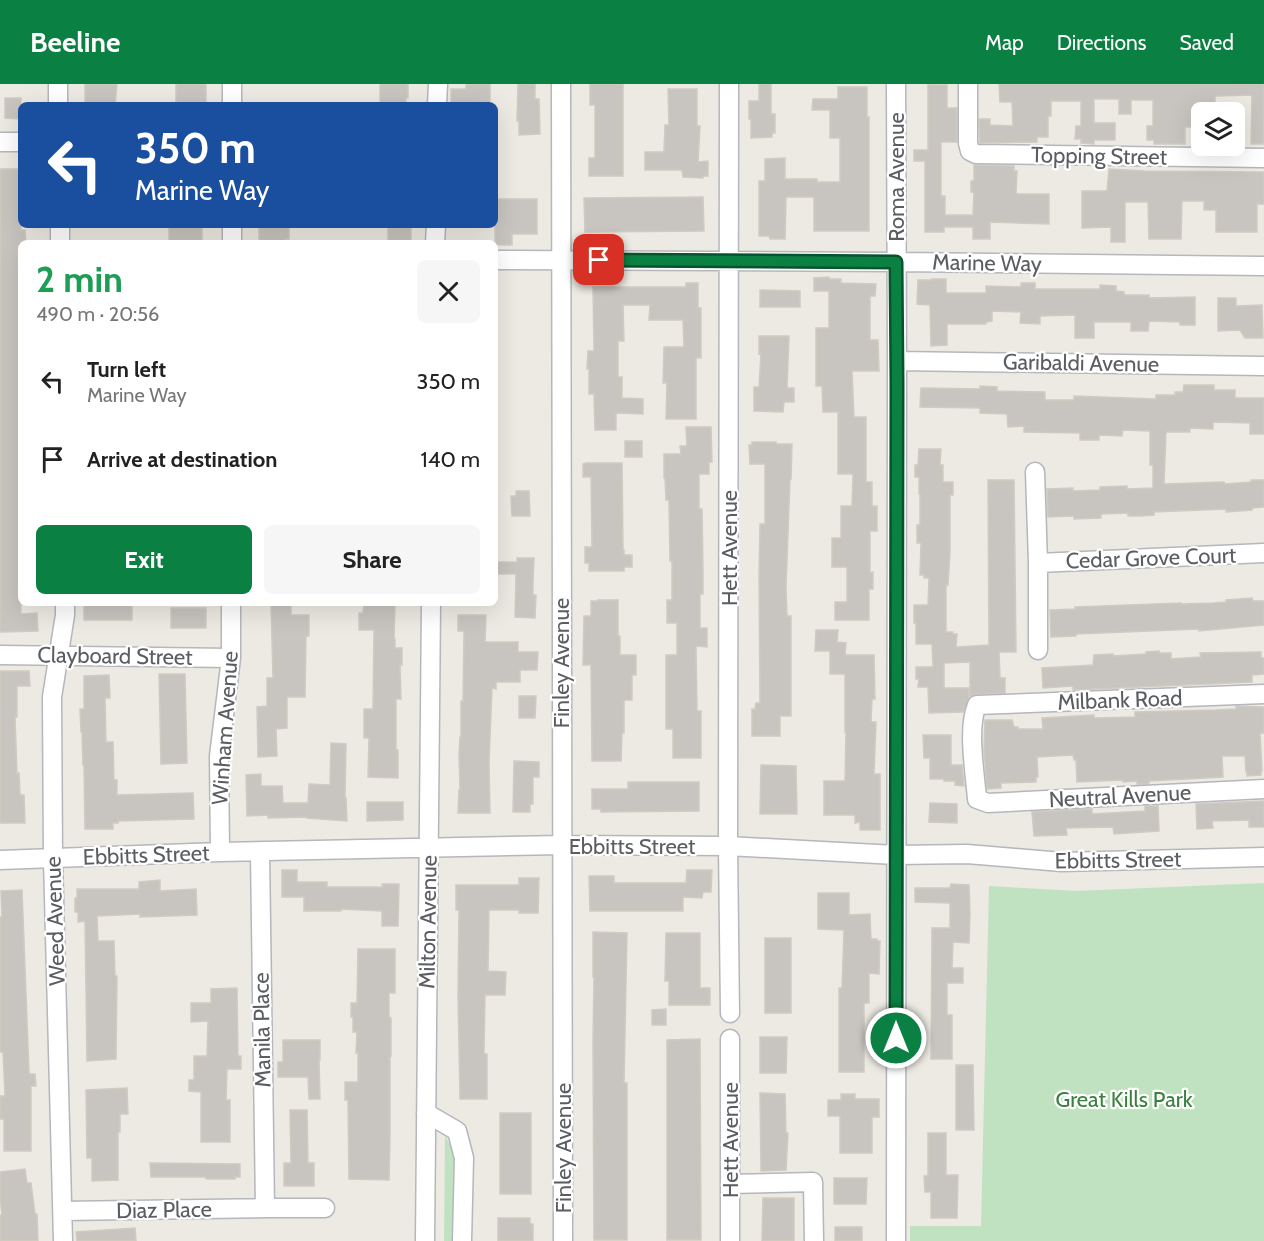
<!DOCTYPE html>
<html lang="en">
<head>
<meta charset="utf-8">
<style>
  :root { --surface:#fff; --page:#f6f6f6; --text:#222; --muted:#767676; --accent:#0b8043 }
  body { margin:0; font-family:Cabin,sans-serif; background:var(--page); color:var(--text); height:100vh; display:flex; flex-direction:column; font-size:22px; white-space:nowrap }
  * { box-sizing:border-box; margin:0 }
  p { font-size:20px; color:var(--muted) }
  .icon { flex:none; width:33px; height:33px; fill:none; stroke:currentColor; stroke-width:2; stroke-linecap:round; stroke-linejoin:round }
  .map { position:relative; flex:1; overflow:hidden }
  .panel { position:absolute; left:18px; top:156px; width:480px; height:366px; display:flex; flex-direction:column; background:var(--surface); border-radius:9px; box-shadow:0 6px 24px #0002 }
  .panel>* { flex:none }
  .banner { position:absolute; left:18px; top:18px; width:480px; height:126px; border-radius:9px; box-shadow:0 6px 24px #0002; background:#1a4fa0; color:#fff; overflow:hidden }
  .controls { position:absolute; left:1191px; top:18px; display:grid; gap:12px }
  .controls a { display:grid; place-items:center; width:54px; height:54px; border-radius:9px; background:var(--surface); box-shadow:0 6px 24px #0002; font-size:30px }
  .pin { position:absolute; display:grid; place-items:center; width:51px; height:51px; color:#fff; margin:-26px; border-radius:12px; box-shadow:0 3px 9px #0006 }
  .me { position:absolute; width:66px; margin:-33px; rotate:0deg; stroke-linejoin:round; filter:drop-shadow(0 0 4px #0008) }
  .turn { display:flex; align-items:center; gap:21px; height:126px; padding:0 18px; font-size:27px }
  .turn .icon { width:78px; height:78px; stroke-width:2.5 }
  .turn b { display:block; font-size:42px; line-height:51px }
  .round { display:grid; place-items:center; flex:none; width:63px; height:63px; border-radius:9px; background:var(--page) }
  .headline { display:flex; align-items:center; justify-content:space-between; height:102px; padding:0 18px }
  h1 { font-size:36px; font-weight:700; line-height:45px; color:#1e9e55 }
  .action { display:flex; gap:12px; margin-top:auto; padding:12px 18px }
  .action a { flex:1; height:69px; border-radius:9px; background:var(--accent); color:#fff; font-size:24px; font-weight:700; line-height:69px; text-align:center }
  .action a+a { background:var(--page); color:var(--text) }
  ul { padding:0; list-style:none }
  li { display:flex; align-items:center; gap:18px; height:78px; padding:0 18px }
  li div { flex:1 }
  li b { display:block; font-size:22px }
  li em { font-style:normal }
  header { display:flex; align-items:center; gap:36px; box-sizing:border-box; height:84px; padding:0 30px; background:var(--accent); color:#fff }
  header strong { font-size:28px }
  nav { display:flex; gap:33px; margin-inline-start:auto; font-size:21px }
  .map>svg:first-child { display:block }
  .green { fill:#c0e2c0 }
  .building { fill:#c8c4bf; stroke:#d0cbc1; stroke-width:1.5 }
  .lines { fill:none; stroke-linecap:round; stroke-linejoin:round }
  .minor-casing { stroke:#b4b7bb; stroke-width:21 }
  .minor { stroke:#fff; stroke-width:18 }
  .route-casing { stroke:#07532c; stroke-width:15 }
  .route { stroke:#0b8043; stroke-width:10 }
  .labels { text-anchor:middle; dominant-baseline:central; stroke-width:4.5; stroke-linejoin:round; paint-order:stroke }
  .street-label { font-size:22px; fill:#5a5d62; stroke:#fff }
  .park-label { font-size:22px; fill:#3a813e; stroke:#fff }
</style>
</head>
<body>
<header>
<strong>Beeline</strong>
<nav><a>Map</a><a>Directions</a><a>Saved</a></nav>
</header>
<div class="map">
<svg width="1264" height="1157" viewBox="0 0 1264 1157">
  <rect width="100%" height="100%" fill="#eceae2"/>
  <!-- green -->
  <path class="green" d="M1264,799v358h-354v-15h71l8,-340 87,5z
    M445,1053h1l9,18 1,86h-12z"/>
  <!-- building -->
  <path class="building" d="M85,0h32l-2,21h-30z
    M176,0h30v21h-30z
    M380,0h28v14h-2v7h-26z
    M466,0h24v20l-39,1v-16h15z
    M518,0h17v15h4l1,35 -21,1v-14h-2z
    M590,0h33v92h-34v-18h6v-53h-5z
    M759,0h12v30h4v19h-3v4l-21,1v-19h-2v-18h10z
    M999,0h265v60h-13l1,-49 -37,1v9h-2v2h-11v20h-17v17h-31v-4h-7v-14h6v-26h-22v14h-12v-15h-25v24h21v17h-21v4l-13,-1v-4h-6l1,-13h5v-25h-30v15h-3v21h-11v5l-57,1 -1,-24h11v6l23,1 -1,-24h-12z
    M928,1h19v23h10v34h-16v54h4v19h28l1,-23h-3v-11h3v-16l40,1v5h3l-1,23h33v30l-59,-2v17h-17v-12h-29v5h-19v-71h-11v-11h14z
    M838,3h29v30h2v114h-55v-34h-28l-1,42h-15l-1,-3h-10v-55h6v-22l20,-1v21h32v3h23v-44h-10v-28h-18l1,-11h25z
    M668,5h29v37h3l-2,36 10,-1v15h-5v2l-20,-1 -1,-7h-37v-18h19l1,-27h4z
    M5,14h16v21l-16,-1z
    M0,85h21v61h4l1,13h-5v371l16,-1 1,18 -38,1z
    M1109,85l36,2 119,1v32h-7v28h-41v-22h-12v-9h-22l-1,38h-32l-1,-37h-23v40h-14v-15l-29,1v-37h25z
    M703,113l1,34 -119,1 -1,-34z
    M495,115h42v35h-25v11h-17z
    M259,141h30v14h-4v4h-22v-3h-4z
    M169,143h33v16h-33z
    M411,143v16h-23v-15z
    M829,193v2h12v4l35,1 -1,12h-5v44h8l1,31h-27l2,46h12v65h6v24h5v25h-7v42l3,-1v17h-4v31h-34v-18h12v-35h-15v-29h9v-32h11l1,-32h-15v-62h-15l-1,-26h-6v-58h13v-37h-15v-13z
    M932,195h14v14h40v-7l35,1v-4h14v6h65v-4l16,1v5l8,1v3h25v3l46,-1v28h-15v-3l-31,-1 -1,10h-17v-9h-37v16h-19v-23l-35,1v8l-20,-1 1,-11 -29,-1v10l-6,1v2h-39v21l-16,1 -1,-41 -13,-1 1,-24h14z
    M686,199h12v25h3v50h-5v61h-30l1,-36h-4l1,-36h20l-1,-27h-34l1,-15h-27l1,36h-6v36h4v21l21,1v15l-27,-1v17h-21l-1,-36h-5v-25h-2l1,-18h6l-1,-64h93z
    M760,206l40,1v16h-40z
    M1218,214h18v8l26,-1 1,33h-18l-5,-8 -22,1z
    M759,252h30l-2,52h7v14h-10l-1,10 -29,-1v-24h5l2,-34 -2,1z
    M1184,301h30v5h21v8h29v36h-14v-11l-37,-1v7l-23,-1v4h-24l-2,52 60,-2 1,2 26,-2v-2h13v27l-12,1v2l-26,2v-3l-72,3v3l-13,1h-13v-3l-27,1v4l-27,1v-3l-26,1 -1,-28 26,-1v3l27,-1v-3l27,-1v3l26,-1v-23h-3v-34l-27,-1 -1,6 -23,-1v5h-19v-7l-56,-1v-6l-16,1 -1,-13 -27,-1v-5l-60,-1 1,-19 59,1v-3l17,1v4l48,1v8h29v-4l82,3v-4h19v-3h8z
    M686,343h25l1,35h-3v12h-10v35h3l1,63v22h-3v34h7v19l-11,-1 1,65h4v47h-28v-29h-7v-74h11v-32h-10v-23h5v-39h-2l-1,-61h-3l-1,-22h-1v-24h17l-1,-8h7z
    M625,357h17v16h-17z
    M752,358h24v2h16l-1,35h-1l-4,108 1,29h4v100h-11v20h-28v-27h3l1,-6h4l-1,-126 1,-53h5v-60h-15l-1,-19h3z
    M919,365h22l-1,16h3v17h10v13h-3v57l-2,33h-2v47h7v2h4l-1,13 33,-2 -1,-165h26l2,172h-17l1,26h5v15l-28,1 -7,2v-34l-26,1v25h25v10l-6,14 -34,1 -1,-26h-10l1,-8h-3v-12h17l-1,-23h-16v-21h-2v-18h14l1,-27h-5v-3h-4l1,-32h-4v-18h3v-31h-1v-17h-4v-12h3z
    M586,379h36l1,87h1v5h8v12h-8v4h-35v-8h-4v-16h7l-1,-70h-8v-13z
    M516,407h13l1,25h-18l-1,-20h5z
    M517,474h17l-1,25v12h3l-1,23 -20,-1 1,-43h-21v-12h22z
    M1252,514l1,3h11v24l-65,6v-2l-123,5v2l-25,1 -1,-27 25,-1v-2l106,-4v1l32,-1 13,-1v-2z
    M598,516h20v36h2v19h16v20h-4v25h-8v33h-2l-1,28h-29l-1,-96h-8l1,-49h7v-15h7z
    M84,519h48v17h-48z
    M271,519h20v12h18v21h-3l-1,61h-18v31l-11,1 1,27 -19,1 -1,-50 10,-1v-28h6z
    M364,519h31l-1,36h1v9h7v17h-2l1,34h-5v51h2v28l-30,-1 1,-39h-5v-29h9l1,-79h-15v-17h4z
    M171,524h35v20h-35z
    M458,531h28l-1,27h33v10h20l-1,18h-17v12h-24v7l-4,-1 -3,74 1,51h-32l1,-23h1l-1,-36 1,-17h1v-36h2l1,-70h-6z
    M816,546h22l-1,12 9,1 -1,12h29l1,44h-3l-1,23h5l-2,52h6v56h-20v-8l-5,1v-8h-31v-34h21l1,-49h-1v-58h-15v-23h-15z
    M1159,567v2h12v6l30,-2 -1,-4 61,-1v6h3v16l-12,1v7l-179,8v-4l-30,2 -1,-20 51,-3 1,-10 19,-1v2l33,-2v-2z
    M0,587h29l1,15h-13v31h-2l2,57 2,-1 1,22h4l1,28h-25z
    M159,590h26l2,89 -26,1z
    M109,591l1,23h-5l1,44h7l1,38h3v15l76,-2 1,26 -76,2v2h-5v6h-28l-1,-64h-1l-1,-33h-1l-1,-23h4v-33z
    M519,612h17l-1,22h-16z
    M1236,622l28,1v26h-4l2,38h-1v4l-14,1v-4h-1l-1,-16h-23l1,21 -74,4v3h-12v-3l-14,1v-2l-46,2 -1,-22h-2l-1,-5 -36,2 1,20h-2v5l-35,1v5l-14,1 -3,-39 1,-30h27l2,7h4v2h25l-1,-11 52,-3v3l41,-1v-5l81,-2 20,-1z
    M923,651h28v30h11l2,21 -9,-1v-4h-11v-2h-14v-21h-6z
    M331,659l15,1 -1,54h1l1,23 -40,-3v-1l-39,1v-3l-21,1 -1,-41 15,-1v12h21l1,17h25l1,-19 21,1z
    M514,677l25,1v15h-6v27h-3v8h-17z
    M761,681l35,1 1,48h-37z
    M628,698h71v29l-98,1v-3h-9v-20h36z
    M1264,717v26h-15v-7l-37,1 1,7 -16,1 -1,-25z
    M367,718h36v18l-36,1z
    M930,719l27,1v19l-28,-1z
    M1145,722h13l1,25 -45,3 -1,-7 -47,1 1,7 -33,1 -2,-24 60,-3v5l53,-3z
    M282,786h15v12h30v5h56l-1,-3h17l-1,42h-16v-15l-41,-2v2h-37v-14h-22z
    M687,786h25l-1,22h-8l-1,6 -19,-1v14h-93l-1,-35h25v7h72z
    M519,794h20l-1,35h-19v-3h-30l-1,61 18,1 -1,23h-20l-1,59h3v45h-27l-2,-104 1,-85h-3v-25h63z
    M160,796v11l36,-2 1,26 -57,2v-3l-43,2 1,25h16l1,35h2l-1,83 -29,2 -2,-140 -7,1v-10h-3v-14h2v-9h62v-7z
    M951,800l18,1 1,28 -1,30 -16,-1 -1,26h11v15h-16v32h5v44h-21l1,-131h18v-25l-35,-1v-14h35z
    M22,806l7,182 1,2h5l1,12h-5v65h-27v-32h-4v-23h5l-2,-44h-3v-135h2l-1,-26z
    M818,809h31v22l21,-1 1,25h6v2h3l-1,33 -10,-1v30h-5v69h-25v-84h3l2,-58 -26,-1z
    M593,848l34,1 -3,150h3v157h-33l-1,-200 1,-63h-1z
    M666,849h34v55h10v17h-41v-24h-4z
    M765,854h26v75h-26z
    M358,865h37v44h-6v24l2,1v38h-1v80l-1,44 -40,-1 -1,-79h-3v-18h13v-29h-2l1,-21h-4v-15h-2v-14h6z
    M237,904l1,68h3v13h-14l-1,31h4v42h-29v-50l-12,-1v-11h5v-24h13l1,-35 -17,1v-19h20v-14z
    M666,925v16h-14v-15z
    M760,953h27l-1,36h-26z
    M700,955l1,201h-34v-200z
    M283,956h37v20h-1l1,39h-11l-1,-22h-30v-15h5z
    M956,981h17l1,65h-18z
    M127,1004l1,26h-8v18h-2v48l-26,1v-23h-5l-1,-68z
    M760,1009l25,1 1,39h2l-2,37 -25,1z
    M841,1010h14v5h24v18h-7v36h-32v-37h-12v-16h13z
    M290,1026h17l1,53h6v23h-30v-23h7z
    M500,1029h31v81h-31z
    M928,1049h18v42h12l-1,43h-26v-26h-6l-1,-16h4z
    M150,1079l90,1v13h-5v2h-29v-2h-55z
    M25,1085l2,14h4l4,31h2l1,27h-38v-26h2l-2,-18v-25z
    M834,1094h33l-1,26h-32z
    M763,1114h31v43h-32z
    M498,1134h32v6h3v17h-35z
    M835,1143h27v14h-27z
    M135,1144l1,13h-59l-1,-9z"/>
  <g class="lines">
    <defs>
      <path id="minor" d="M58,0v21
        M232,0v21
        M561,0l2,1157
        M729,0l-1,762 2,167
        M968,0v59l2,8 6,3 288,4
        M437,21l1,-21
        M0,58h21
        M60,141v18
        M232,159v-18
        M435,159l1,-18
        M495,176l401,2 368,4
        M897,277l367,5
        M1035,388l3,91v87
        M1038,479l226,-10
        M0,571l231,3
        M1264,610l-287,11c-10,23 -2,68 0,94l11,4 276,-14
        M220,768l-1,-96 12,-98v-55
        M260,768l5,356
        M0,776l220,-8 342,-7 166,1 168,9 71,-1 95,8 202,-5
        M730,955v202
        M426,1029l31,18 7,27 -2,83
        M730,1100l83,-2 1,59
        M63,1127l202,-3h60
        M63,1157l-10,-382 -1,-162 13,-82v-12
        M425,1157l6,-638
        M896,1157l1,-880 -1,-277"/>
    </defs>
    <!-- minor casing -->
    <use href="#minor" class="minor-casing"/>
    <!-- minor -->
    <use href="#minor" class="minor"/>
  </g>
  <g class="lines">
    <defs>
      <path id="route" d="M599,176l297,2 1,122 -1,654"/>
    </defs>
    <!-- route casing -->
    <use href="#route" class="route-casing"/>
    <!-- route -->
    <use href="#route" class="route"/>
  </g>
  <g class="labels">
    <!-- street labels -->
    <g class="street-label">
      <text transform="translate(1099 72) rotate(1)">Topping Street</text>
      <text transform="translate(896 93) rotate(-90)">Roma Avenue</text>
      <text transform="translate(987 179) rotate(1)">Marine Way</text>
      <text transform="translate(1081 279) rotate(1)">Garibaldi Avenue</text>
      <text transform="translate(729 464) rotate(-90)">Hett Avenue</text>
      <text transform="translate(1151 474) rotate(-2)">Cedar Grove Court</text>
      <text transform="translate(115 572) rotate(1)">Clayboard Street</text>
      <text transform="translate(561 579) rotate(-90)">Finley Avenue</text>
      <text transform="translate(1120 616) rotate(-2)">Milbank Road</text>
      <text transform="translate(225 644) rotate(-86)">Winham Avenue</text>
      <text transform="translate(1120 712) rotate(-3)">Neutral Avenue</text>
      <text x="632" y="762">Ebbitts Street</text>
      <text transform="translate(146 771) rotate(-2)">Ebbitts Street</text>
      <text transform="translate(1118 776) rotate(-1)">Ebbitts Street</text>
      <text transform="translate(55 837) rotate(-92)">Weed Avenue</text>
      <text transform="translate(428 838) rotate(-89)">Milton Avenue</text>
      <text transform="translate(262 946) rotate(-91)">Manila Place</text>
      <text transform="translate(730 1056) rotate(-90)">Hett Avenue</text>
      <text transform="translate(563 1064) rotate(-90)">Finley Avenue</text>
      <text transform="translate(164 1126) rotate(-1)">Diaz Place</text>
    </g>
    <!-- park labels -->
    <g class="park-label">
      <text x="1124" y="1015">Great Kills Park</text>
    </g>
  </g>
</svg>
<div class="controls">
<a><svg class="icon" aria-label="layers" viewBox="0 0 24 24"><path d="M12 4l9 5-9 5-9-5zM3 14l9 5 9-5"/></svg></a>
</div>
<div class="pin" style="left:599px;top:176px;background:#d93025"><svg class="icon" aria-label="arrive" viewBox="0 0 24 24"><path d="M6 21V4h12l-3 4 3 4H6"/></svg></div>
<svg class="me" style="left:896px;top:954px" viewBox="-20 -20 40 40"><circle r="17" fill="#0b8043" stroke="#fff" stroke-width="3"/><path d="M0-11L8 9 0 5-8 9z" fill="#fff"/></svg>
<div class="banner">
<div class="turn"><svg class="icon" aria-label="left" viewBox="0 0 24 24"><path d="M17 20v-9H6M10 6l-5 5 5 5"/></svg><div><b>350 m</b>Marine Way</div></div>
</div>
<section class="panel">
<div class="headline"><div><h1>2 min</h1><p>490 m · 20:56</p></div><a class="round"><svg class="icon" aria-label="close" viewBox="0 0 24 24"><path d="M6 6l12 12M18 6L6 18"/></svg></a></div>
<ul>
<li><svg class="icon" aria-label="left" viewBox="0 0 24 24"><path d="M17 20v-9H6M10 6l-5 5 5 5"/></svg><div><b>Turn left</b><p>Marine Way</p></div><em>350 m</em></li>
<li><svg class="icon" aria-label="arrive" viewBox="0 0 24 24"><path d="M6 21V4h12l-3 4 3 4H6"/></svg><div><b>Arrive at destination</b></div><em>140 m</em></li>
</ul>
<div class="action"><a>Exit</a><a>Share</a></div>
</section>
</div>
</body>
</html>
